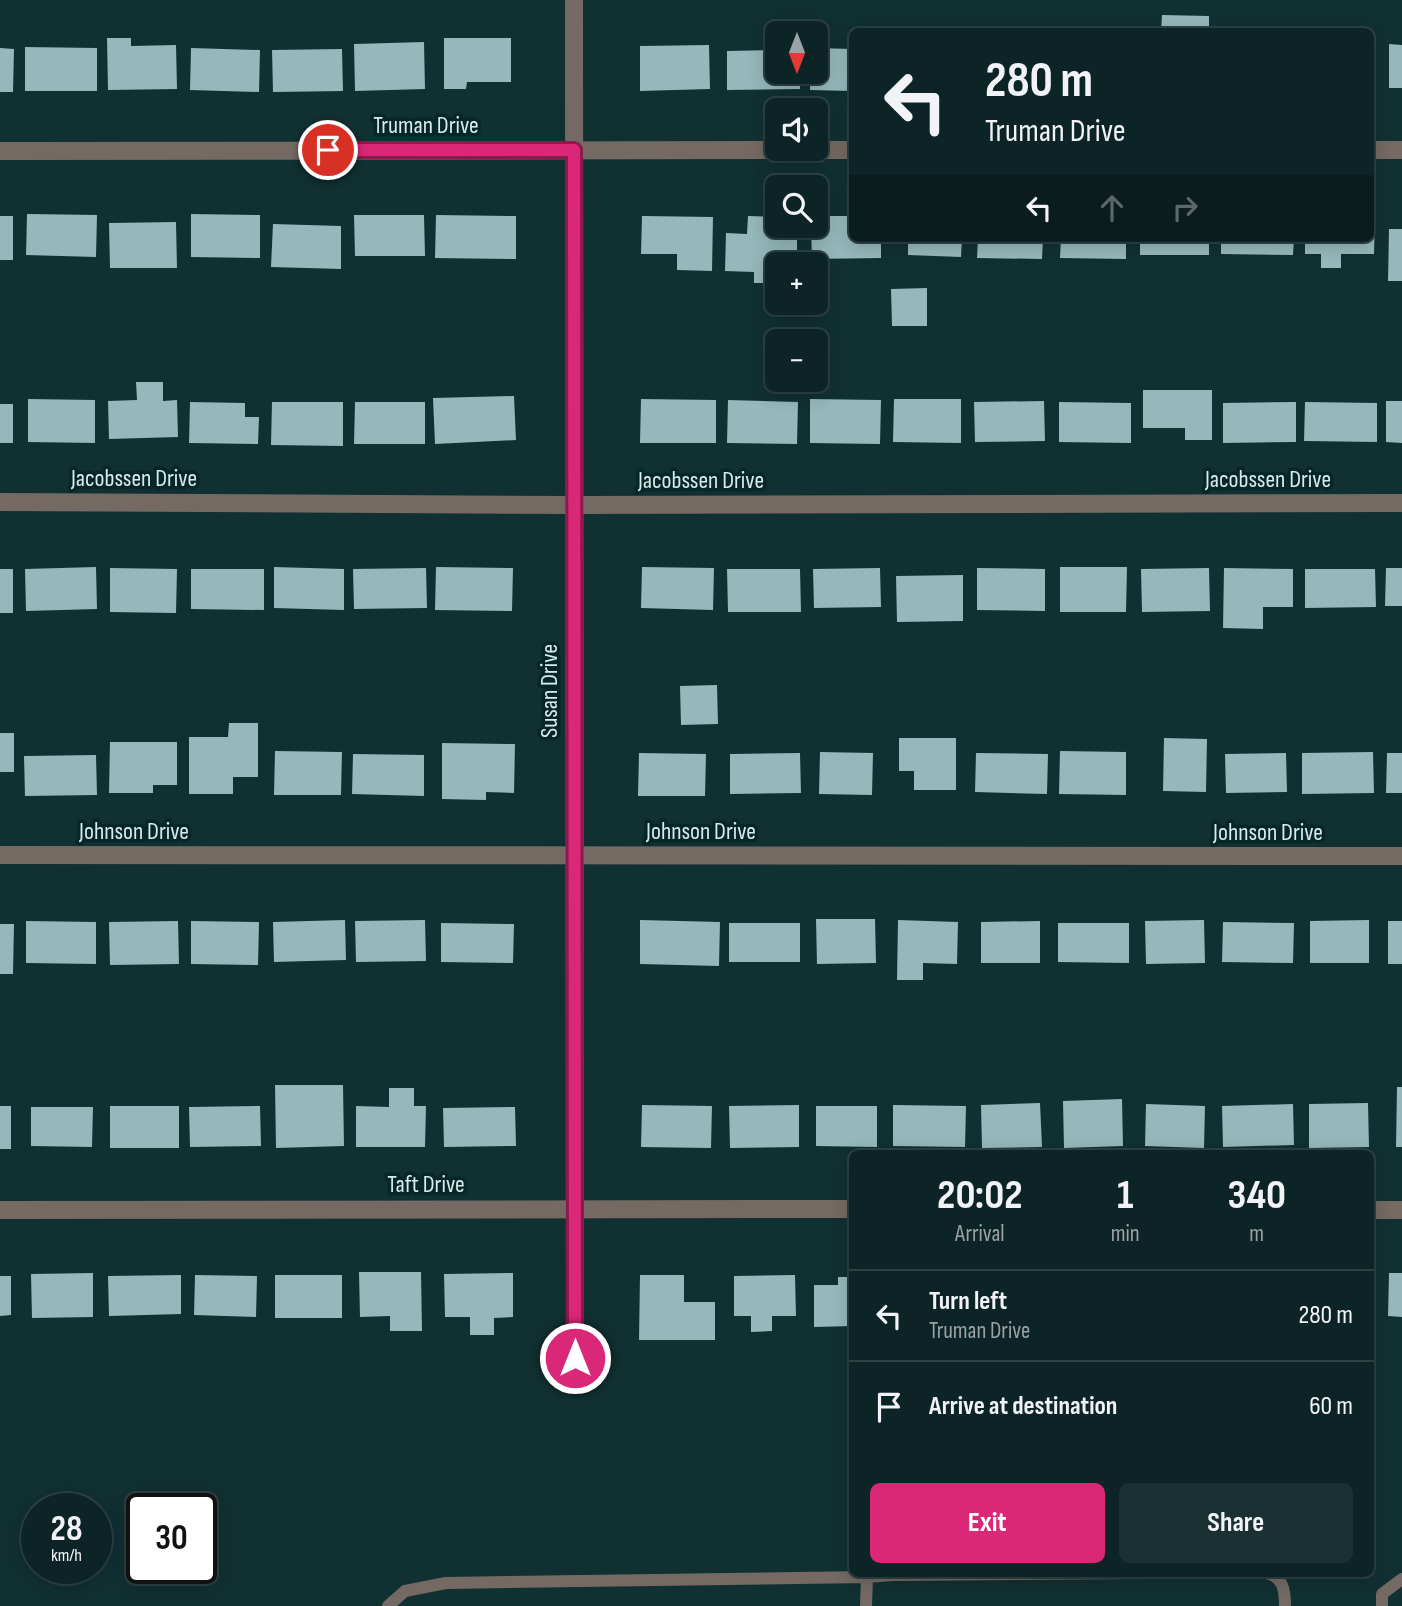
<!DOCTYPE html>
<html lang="en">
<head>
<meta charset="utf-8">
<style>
  :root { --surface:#0d2426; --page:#1b3032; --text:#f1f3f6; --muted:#9aa4a7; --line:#2d4143; --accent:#db2777 }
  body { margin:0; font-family:"Sofia Sans Condensed",sans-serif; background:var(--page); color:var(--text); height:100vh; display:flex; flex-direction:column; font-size:26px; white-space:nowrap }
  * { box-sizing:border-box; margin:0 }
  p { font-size:23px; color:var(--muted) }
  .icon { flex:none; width:38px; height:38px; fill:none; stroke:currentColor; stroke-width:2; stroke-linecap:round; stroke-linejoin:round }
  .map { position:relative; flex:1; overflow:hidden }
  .sheet { position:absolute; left:849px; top:1150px; width:525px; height:427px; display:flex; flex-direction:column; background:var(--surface); border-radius:10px; box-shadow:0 4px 18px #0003,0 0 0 2px var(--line) }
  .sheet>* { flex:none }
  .hud { position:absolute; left:849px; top:28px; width:525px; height:214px; border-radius:10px; box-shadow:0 4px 18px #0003,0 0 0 2px var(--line); background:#0d2426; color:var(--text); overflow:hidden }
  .needle { width:46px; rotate:180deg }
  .fabs { position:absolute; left:765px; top:21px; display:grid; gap:14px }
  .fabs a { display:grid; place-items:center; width:63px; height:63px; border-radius:10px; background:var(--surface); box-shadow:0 4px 18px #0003,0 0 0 2px var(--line); font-size:35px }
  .speed { position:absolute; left:21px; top:1493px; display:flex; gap:14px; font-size:35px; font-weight:700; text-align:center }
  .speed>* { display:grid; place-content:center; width:91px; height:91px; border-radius:50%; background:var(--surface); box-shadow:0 4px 18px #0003,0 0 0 2px var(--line); line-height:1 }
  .speed small { font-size:18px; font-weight:400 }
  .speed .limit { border:4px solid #111; border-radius:10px; background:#fff; color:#111 }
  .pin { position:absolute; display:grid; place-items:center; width:60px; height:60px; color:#fff; margin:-30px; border:4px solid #fff; border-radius:50%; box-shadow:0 2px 7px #0007 }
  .me { position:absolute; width:77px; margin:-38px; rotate:0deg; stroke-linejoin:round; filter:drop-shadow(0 0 5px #0008) }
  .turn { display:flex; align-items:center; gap:24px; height:147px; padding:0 21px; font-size:32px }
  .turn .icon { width:91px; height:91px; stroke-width:2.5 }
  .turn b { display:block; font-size:49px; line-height:60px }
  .lanes { display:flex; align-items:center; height:66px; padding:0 21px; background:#0003; justify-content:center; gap:35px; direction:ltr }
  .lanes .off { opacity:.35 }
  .eta { display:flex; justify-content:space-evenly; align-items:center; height:119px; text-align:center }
  .eta b { font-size:42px; font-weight:700; line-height:49px }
  .primary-button { display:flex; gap:14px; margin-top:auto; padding:14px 21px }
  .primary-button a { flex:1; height:80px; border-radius:10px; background:var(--accent); color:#fff; font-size:28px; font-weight:700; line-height:80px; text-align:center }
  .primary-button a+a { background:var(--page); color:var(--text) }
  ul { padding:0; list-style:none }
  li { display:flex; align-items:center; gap:21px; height:91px; padding:0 21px; border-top:2px solid var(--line) }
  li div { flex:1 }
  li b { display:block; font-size:26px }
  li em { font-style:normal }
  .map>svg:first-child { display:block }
  .building { fill:#96b8ba }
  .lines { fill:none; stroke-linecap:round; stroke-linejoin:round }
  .service { stroke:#746a63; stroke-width:12 }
  .minor { stroke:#746a63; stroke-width:18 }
  .route-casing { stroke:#8e194d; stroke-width:18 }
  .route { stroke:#db2777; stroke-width:12 }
  .labels { text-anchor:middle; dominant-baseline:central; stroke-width:7; stroke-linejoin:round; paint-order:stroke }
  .street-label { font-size:24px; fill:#d9eaea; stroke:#062628 }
</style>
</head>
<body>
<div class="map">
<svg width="1402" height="1606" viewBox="0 0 1402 1606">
  <rect width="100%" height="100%" fill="#113032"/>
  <!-- building -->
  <path class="building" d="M1162,15l47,1v16h-48z
    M107,38h24v8l45,-1 1,44 -69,1z
    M444,38h67v44h-44l-1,7h-22z
    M424,42l1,47 -70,2 -1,-47z
    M1389,44l13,1v43h-13z
    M709,45l1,44 -70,2v-45z
    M25,47l72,1v43h-72z
    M0,48l14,1 -1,43h-13z
    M191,48l69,2 -1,42 -69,-2z
    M816,48l36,1v42l-42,-1v-18h6z
    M1370,48h3l1,41h-4z
    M342,49l1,42 -70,1 -1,-42z
    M777,50v22h23v17l-73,1v-39z
    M27,214l70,1 -1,42 -70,-2z
    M191,214l69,1v43l-69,-1z
    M354,215h70l1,41h-70z
    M436,215l80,1v43l-81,-1z
    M1370,215h5l-1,39h-33v14h-20v-14h-16v-16h65z
    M0,216h13v44h-13z
    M642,216l71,1 -1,54 -35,-1v-16h-36z
    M748,216l29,1v9h20v34l-15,-1v5h-5v19h-23v-11l-29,-1 1,-38 21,1z
    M816,216h36v22h29v20l-69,1 -1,-33h5z
    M176,222l1,46h-67l-1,-45z
    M273,224l68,2v43l-70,-2z
    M1389,229h13v52h-14z
    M908,238h54l-1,19 -53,-2z
    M978,238h65l-1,21 -65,-1z
    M1061,238h65v21l-66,-1z
    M1140,238h69v17h-69z
    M1221,238h73l-1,17 -72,-1z
    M927,288v38h-35l-1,-37z
    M136,382h27v19l14,-1 1,37 -69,2 -1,-38 29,-1z
    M1143,390h69v50h-27v-12h-42z
    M514,396l2,44 -81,4 -2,-46z
    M28,399l67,1v43l-67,-1z
    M641,399l75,1v43h-76z
    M810,399l71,1 -1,44 -70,-1z
    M894,399h67v44l-68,-1z
    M728,400l70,2 -1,42 -70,-1z
    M1044,401l1,40 -70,1 -1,-40z
    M1386,401h16v42l-16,-1z
    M190,402l55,1v14h14l-1,27 -69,-1z
    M272,402h71v44l-72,-1z
    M355,402h70v42h-71z
    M1059,402l72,1v40l-72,-1z
    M1296,402v40l-73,1v-40z
    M1305,402l72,1v39l-73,-1z
    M0,404h13v39h-13z
    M96,567l1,42 -71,2 -1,-42z
    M274,567l70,2v41l-70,-2z
    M436,567l77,1 -1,43 -77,-1z
    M642,567l72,1 -1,42 -72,-2z
    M1060,567h67l-1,45h-66z
    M110,568l67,1 -1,44 -66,-1z
    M426,568l1,40 -73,1 -1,-40z
    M880,568l1,39 -67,1 -1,-39z
    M977,568l68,1v42l-68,-1z
    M1209,568l1,43 -68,1 -1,-43z
    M1224,568l69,1v38h-30v22l-40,-1z
    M1386,568h16v38h-17z
    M0,569h13v44h-13z
    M191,569h73v41l-73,-1z
    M727,569h73l1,43h-73z
    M1305,569h70l1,38 -71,1z
    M963,575v46l-66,1 -1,-46z
    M717,685l1,39 -37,1 -1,-39z
    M229,723h29v54h-25v17h-44v-57h39z
    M0,733h14v39h-14z
    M899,738h57v52h-42v-19h-15z
    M1164,738l43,1 -1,53 -43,-1z
    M110,742h67v43h-24v8h-44z
    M442,743l73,1 -1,49 -28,-1v8l-44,-1z
    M275,751l67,1 -1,43h-67z
    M1060,751l66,1v43l-67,-1z
    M820,752l53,1 -1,42 -53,-1z
    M1373,752l1,41 -72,1v-41z
    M639,753l67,1 -1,42h-67z
    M800,753l1,40 -71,1v-40z
    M976,753l72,1 -1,40 -72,-2z
    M1286,753l1,39 -61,1 -1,-39z
    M1387,753h15v40h-16z
    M353,754l71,1v41l-72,-2z
    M96,755l1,40 -72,1 -1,-40z
    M816,919h59l1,44 -59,1z
    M345,920l1,40 -72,2 -1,-40z
    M425,920l1,41 -70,1 -1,-41z
    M640,920l80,2 -1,44 -79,-2z
    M898,920l60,2 -1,42 -34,-1v17h-26z
    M1204,920l1,43 -59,1 -1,-43z
    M1369,920v43h-59v-42z
    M26,921l70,1v42l-70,-1z
    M178,921l1,43 -69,1 -1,-43z
    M191,921l68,1 -1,43 -67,-1z
    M1040,921v42h-59v-41z
    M1388,921h14v43h-14z
    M1223,922l71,1 -1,40 -71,-1z
    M441,923l73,1 -1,39 -72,-1z
    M729,923h71v39h-71z
    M1058,923h71v40l-71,-1z
    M0,924h14l-1,50h-13z
    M275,1085h68l1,61 -68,2z
    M1397,1087h5v60h-6z
    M389,1088h25v18h12l-1,41h-69v-41l33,1z
    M1122,1099l1,47 -59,2 -1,-47z
    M1040,1103l2,44 -60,1 -1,-43z
    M1368,1103l1,44 -60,1v-44z
    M1146,1104l59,2 -1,42 -59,-2z
    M1293,1104l1,41 -71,2 -1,-41z
    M642,1105l70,1 -1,42 -70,-1z
    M799,1105v42l-69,1 -1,-42z
    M893,1105l73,1 -1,41 -72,-1z
    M0,1106h11v43h-11z
    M110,1106h69v42h-69z
    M260,1106l1,40 -71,1 -1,-40z
    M816,1106h61v41l-61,-1z
    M31,1107h62l-1,40 -61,-1z
    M515,1107l1,39 -72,1 -1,-39z
    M359,1272h62l1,59h-32v-15l-30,1z
    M93,1273v44l-61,1 -1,-44z
    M513,1273v44l-19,1v17h-24v-18h-25l-1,-43z
    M1389,1273h13v44l-14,-1z
    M181,1275v39l-72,2 -1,-40z
    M195,1275l62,1 -1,41 -62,-2z
    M275,1275h67v43h-67z
    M640,1275h44v27h31v38h-76z
    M795,1275l1,41h-24v15l-21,1v-16h-17v-40z
    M0,1276h11v39l-11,1z
    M838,1277h14v49l-38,1v-42h24z"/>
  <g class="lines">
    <!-- service -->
    <path class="service" d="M1266,1573c17,3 19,17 19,33
      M388,1606l17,-15 41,-8 421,-6
      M866,1606l1,-29 26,-2 248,-2
      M1382,1606v-12l20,-15"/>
    <!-- minor -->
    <path class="minor" d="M574,0l1,1383
      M1370,150h32
      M0,151l852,-1
      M0,502l573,3 829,-2
      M0,855l1402,1
      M0,1210l852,-1
      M1370,1210h32"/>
  </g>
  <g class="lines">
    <defs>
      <path id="route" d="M328,150h246l1,1208"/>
    </defs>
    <!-- route casing -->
    <use href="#route" class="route-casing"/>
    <!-- route -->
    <use href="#route" class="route"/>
  </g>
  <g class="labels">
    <!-- street labels -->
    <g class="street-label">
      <text x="426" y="125">Truman Drive</text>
      <text x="134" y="478">Jacobssen Drive</text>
      <text x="1268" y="479">Jacobssen Drive</text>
      <text x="701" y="480">Jacobssen Drive</text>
      <text transform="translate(549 691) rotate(-90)">Susan Drive</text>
      <text x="134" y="831">Johnson Drive</text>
      <text x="701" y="831">Johnson Drive</text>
      <text x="1268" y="832">Johnson Drive</text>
      <text x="426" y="1184">Taft Drive</text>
    </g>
  </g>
</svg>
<div class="fabs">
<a><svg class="needle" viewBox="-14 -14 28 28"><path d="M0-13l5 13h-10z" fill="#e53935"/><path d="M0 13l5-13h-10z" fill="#9aa4a7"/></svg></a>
<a><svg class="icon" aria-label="sound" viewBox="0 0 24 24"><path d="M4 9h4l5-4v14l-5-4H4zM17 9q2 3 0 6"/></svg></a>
<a><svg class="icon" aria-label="search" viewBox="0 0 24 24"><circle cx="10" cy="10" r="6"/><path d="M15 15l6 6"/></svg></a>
<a>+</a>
<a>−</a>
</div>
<div class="speed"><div>28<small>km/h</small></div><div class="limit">30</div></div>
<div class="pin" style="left:328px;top:150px;background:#d93025"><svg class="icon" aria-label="arrive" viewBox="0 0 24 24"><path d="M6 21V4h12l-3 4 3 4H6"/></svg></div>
<svg class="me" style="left:575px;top:1358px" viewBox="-20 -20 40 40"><circle r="17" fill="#db2777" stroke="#fff" stroke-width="3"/><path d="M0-11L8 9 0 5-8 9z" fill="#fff"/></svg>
<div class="hud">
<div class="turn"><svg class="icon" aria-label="left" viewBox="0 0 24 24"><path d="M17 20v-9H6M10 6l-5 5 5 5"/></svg><div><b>280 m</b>Truman Drive</div></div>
<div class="lanes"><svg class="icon" aria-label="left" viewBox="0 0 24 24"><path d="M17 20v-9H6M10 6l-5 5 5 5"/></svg><svg class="icon off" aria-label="ahead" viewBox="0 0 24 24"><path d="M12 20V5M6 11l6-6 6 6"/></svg><svg class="icon off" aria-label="right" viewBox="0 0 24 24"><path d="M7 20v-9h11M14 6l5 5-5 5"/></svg></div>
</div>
<section class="sheet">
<div class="eta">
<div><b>20:02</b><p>Arrival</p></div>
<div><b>1</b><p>min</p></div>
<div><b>340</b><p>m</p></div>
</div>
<ul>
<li><svg class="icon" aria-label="left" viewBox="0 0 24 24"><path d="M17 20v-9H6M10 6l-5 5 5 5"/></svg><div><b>Turn left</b><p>Truman Drive</p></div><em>280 m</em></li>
<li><svg class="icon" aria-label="arrive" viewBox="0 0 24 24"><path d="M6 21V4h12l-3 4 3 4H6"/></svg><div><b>Arrive at destination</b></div><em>60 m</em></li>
</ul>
<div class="primary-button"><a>Exit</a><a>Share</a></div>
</section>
</div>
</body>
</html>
